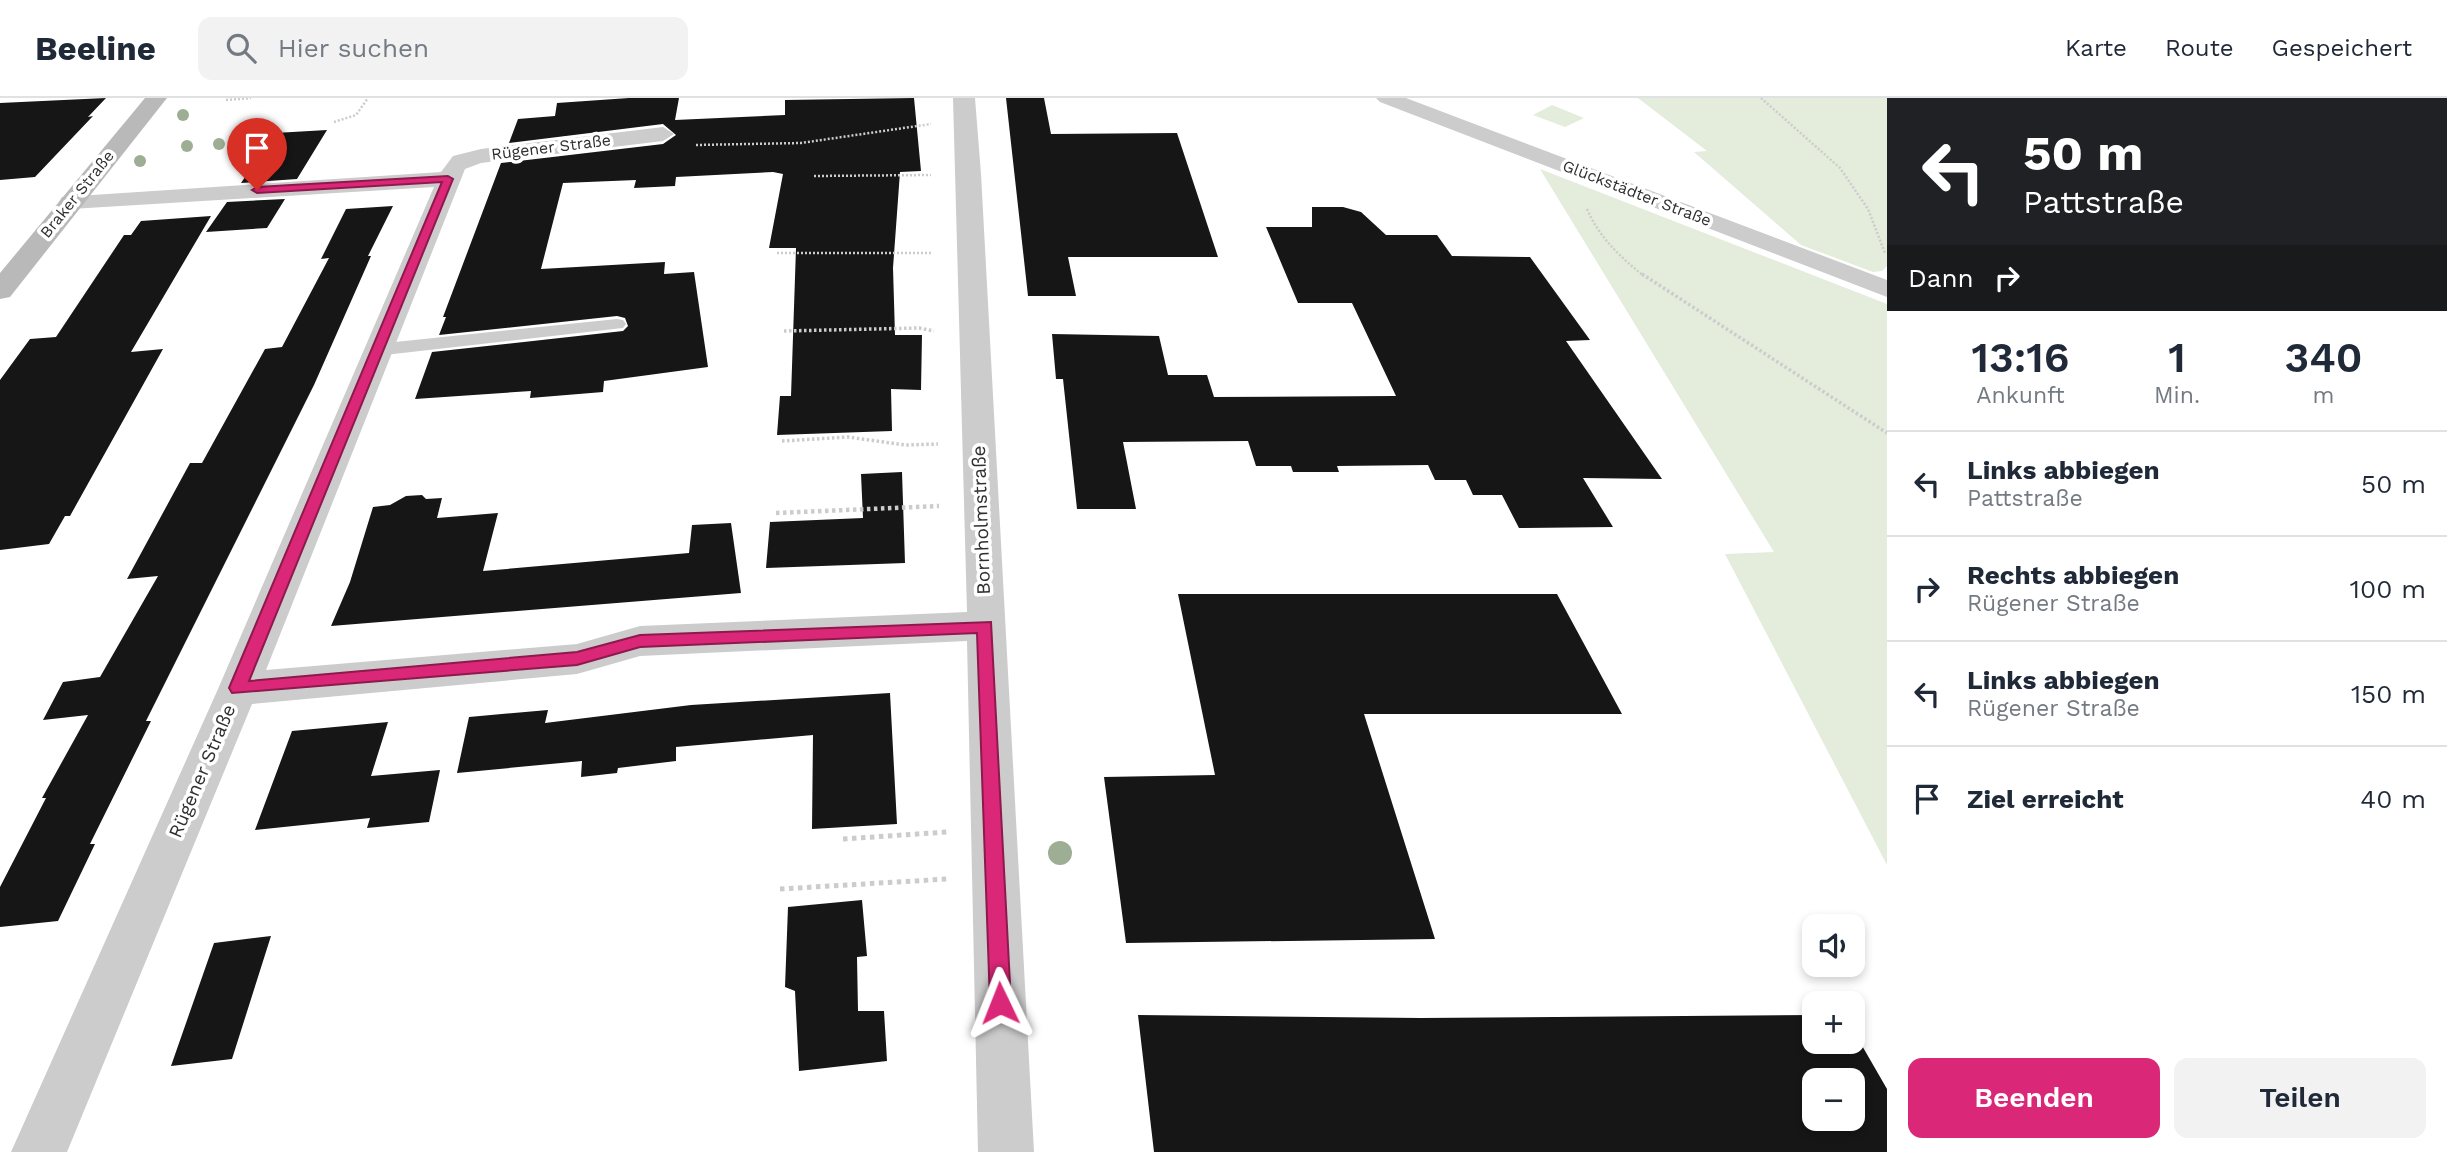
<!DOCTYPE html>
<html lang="de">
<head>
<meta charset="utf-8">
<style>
  :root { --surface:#fff; --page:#f2f2f3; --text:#1f2937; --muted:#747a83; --line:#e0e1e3; --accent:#db2777 }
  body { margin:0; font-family:"Work Sans",sans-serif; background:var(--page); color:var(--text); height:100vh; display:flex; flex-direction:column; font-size:26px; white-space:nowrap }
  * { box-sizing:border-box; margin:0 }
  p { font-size:23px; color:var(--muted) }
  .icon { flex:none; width:38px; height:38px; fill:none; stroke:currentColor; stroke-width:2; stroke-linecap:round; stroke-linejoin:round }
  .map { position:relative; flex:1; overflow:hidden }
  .sheet { display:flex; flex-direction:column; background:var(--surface); width:560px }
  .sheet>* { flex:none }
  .guide { background:#202124; color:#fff; overflow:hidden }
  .buttons { position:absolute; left:1802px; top:816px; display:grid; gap:14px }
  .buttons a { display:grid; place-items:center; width:63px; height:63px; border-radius:14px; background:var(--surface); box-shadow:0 4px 10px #0003; font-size:35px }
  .pin { position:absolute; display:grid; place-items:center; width:60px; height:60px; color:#fff; margin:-72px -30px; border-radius:50% 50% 50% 0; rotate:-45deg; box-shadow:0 0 7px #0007 }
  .pin .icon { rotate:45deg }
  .me { position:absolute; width:77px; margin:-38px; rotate:358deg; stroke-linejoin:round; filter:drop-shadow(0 0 5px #0008) }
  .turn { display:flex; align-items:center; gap:24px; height:147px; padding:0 21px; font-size:32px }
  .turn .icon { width:91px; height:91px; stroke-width:2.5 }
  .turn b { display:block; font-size:49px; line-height:60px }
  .then { display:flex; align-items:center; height:66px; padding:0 21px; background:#0003; gap:14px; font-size:26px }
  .eta { display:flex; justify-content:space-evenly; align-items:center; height:119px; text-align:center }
  .eta b { font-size:42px; font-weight:600; line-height:49px }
  .cta { display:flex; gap:14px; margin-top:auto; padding:14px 21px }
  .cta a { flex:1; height:80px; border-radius:14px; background:var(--accent); color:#fff; font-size:28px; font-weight:600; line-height:80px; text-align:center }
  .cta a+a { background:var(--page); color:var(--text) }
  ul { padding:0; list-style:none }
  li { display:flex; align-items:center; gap:21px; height:105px; padding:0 21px; border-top:2px solid var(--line) }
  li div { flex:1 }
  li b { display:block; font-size:26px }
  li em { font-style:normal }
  header { display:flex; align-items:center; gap:42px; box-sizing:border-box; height:98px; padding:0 35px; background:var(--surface); border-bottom:2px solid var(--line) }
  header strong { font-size:33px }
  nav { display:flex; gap:38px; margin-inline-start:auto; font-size:24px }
  .search { width:490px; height:63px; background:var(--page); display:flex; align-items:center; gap:18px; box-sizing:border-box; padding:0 24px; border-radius:14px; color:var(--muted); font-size:26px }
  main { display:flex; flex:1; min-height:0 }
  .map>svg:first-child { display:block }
  .green { fill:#e4ecdc }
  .building { fill:#161616; fill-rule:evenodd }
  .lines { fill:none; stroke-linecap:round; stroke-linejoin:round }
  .path-far3 { stroke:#ccc; stroke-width:2.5; stroke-dasharray:2 2; stroke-linecap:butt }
  .path-far2 { stroke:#ccc; stroke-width:3.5; stroke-dasharray:2.5 2.5; stroke-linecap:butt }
  .path-far1 { stroke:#ccc; stroke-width:4.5; stroke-dasharray:3.5 3.5; stroke-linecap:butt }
  .path { stroke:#ccc; stroke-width:5; stroke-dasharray:4.5 4.5; stroke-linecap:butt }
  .lane { fill:#ccc; fill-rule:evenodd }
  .street { fill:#ccc; fill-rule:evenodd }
  .secondary { fill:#b9b9b9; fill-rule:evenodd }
  .tree { fill:#9eae94 }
  .route { fill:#db2777; stroke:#8e194d; stroke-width:2 }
  .labels { text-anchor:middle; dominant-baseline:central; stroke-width:7; stroke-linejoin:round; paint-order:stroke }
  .far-street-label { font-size:16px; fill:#2f2f2f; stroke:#fff }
  .street-label { font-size:19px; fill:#2f2f2f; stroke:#fff }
</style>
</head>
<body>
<header>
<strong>Beeline</strong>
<div class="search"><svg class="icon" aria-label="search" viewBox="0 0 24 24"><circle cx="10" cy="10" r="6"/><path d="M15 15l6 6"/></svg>Hier suchen</div>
<nav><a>Karte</a><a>Route</a><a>Gespeichert</a></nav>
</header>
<main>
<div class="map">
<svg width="1887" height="1054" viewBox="0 0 1887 1054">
  <rect width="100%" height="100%" fill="#fff"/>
  <!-- green -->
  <path class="green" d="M1638,0h249v168l-5,5 -9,1 -72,-27 -107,-93 13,-1z
    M1552,7l32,13 -19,9 -32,-12z
    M1540,71l347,135v561l-162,-311 49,-2z"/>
  <!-- building -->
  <path class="building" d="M106,0l-18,19 5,-1 -58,61 -35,3v-77z
    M629,0h50l-4,22 110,-5v-15l129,-2 7,73 -21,1 -7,96 2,67h27l-1,55 -30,-1 1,42 -115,4 3,-39h11l5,-148h-27l14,-74 -10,-2 -97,5 -1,9 -41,2 2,-8 -73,3 -22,86 124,-7 -1,12 30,-2 14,95 -104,14 -1,11 -73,6 1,-7 -116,8 17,-47 191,-21 5,-5 -3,-8 -8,-2 -178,19 7,-18h-3l58,-154 162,-19 13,-9 -13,-11 -154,19 9,-24 37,-3 2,-13z
    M1006,0h38l7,36 126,-1 41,124h-150l8,39h-48z
    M327,32l-30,49 -56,4 34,-50z
    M285,101l-18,29 -61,4 21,-30z
    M393,108l-25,50h3l-57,129 -168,336h5l-61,123h5l-37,77 -58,6v-40l46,-89h-4l46,-83 -45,5 20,-38 37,-5 58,-101 -31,3 63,-116h12l63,-114 17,-2 47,-89 -8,1 25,-50z
    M1312,109h31l18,5 25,23h51l15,21 78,1 60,83 -24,1 96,138 -79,-1 30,49 -94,1 -17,-33h-29l-7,-15h-31l-7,-15 -91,1 2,6h-46l-2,-6h-35l-8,-25 -125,1 13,67h-59l-14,-130h-7l-4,-45 107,2 9,39h39l7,22 182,-1 -44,-93h-54l-32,-76h46z
    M211,118l-80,136 32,-3 -93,167h-5l-16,28 -49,6v-170l30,-41 26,-2 68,-102h7l10,-14z
    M902,374l3,91 -139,5 4,-46 93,-4 -2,-44z
    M422,397l4,4 16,-1 -5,20 61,-5 -15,58 206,-18 3,-28 39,-2 10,70 -410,33 19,-44 23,-75 17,-2 16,-9z
    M1178,496h379l65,120h-258l71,225 -309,4 -22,-166 111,-2z
    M890,595l7,131 -85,5 1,-94 -137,12v14l-58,7 -1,5 -36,4 1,-16 -125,12 12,-56 79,-7 -3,13 146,-18z
    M388,624l-17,54 69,-6 -11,52 -62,6 3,-10 -115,12 37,-99z
    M862,802l5,56 -10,1 1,54h26l3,50 -88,10 -4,-80 -10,-4 3,-80z
    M271,838l-39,123 -61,7 43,-123z
    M1138,917l283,3 394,-3v26h38v-11l34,59v63h-733zM1815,982h38v38h-38z"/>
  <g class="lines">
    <!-- path-far3 -->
    <path class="path-far3" d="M1761,0l79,70 28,41 17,44
      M226,2l25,-2
      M334,24l22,-7 12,-17
      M696,47l105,-2 130,-19
      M814,78l117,-1
      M1587,111c12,28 33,48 57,67
      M777,155h156"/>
    <!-- path-far2 -->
    <path class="path-far2" d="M1642,176l245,159
      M784,233l135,-3 15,3
      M782,343l66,-4 57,8 33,-1"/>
    <!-- path-far1 -->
    <path class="path-far1" d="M776,415l163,-7"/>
    <!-- path -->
    <path class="path" d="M843,741l104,-7
      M780,791l167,-10"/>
    <!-- lane -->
    <path class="lane" d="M617,221l6,1 3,4 -3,4 -247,28 -9,-6 9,-6z"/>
    <!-- street -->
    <path class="street" d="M953,0h22l6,76 53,978h-56l-11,-511 -327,15 -63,18 -325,30 -185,448h-56l207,-463 216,-502 -363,22 -9,-2 -3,-5 3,-5 379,-25 12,-16 28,-7 182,-22 11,7 -11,7 -182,22 -16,6 -199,501 311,-26 63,-18 327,-14z
      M1376,0h30l481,182v17l-507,-195z"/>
    <!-- secondary -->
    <path class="secondary" d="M145,0h22l-157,199 -10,2v-26z"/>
  </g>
  <!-- trees -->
  <g class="tree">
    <circle cx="183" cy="17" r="6"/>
    <circle cx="219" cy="46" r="6"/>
    <circle cx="187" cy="48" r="6"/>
    <circle cx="140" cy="63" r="6"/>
    <circle cx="1060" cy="755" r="12"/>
  </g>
  <!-- route -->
  <path class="route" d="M448,78l5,3 -204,502 328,-29 63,-17 351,-13 20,381 -3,7 -8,3 -7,-3 -3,-7 -13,-370 -337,14 -63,18 -345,28 -3,-5 213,-506 -185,11 -5,-3 5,-3z"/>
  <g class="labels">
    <!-- far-street labels -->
    <g class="far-street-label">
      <text transform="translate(551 49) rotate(-7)">Rügener Straße</text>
      <text transform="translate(1637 95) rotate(21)">Glückstädter Straße</text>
      <text transform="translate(77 96) rotate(-51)">Braker Straße</text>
    </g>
    <!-- street labels -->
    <g class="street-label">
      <text transform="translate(981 422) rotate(-92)">Bornholmstraße</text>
      <text transform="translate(202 673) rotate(-67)">Rügener Straße</text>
    </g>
  </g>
</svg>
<div class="buttons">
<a><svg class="icon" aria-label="sound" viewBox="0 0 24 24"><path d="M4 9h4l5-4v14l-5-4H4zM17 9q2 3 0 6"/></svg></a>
<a>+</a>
<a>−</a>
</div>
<div class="pin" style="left:257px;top:92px;background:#d93025"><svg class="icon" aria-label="arrive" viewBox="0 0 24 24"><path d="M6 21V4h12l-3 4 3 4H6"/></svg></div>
<svg class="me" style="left:1000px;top:905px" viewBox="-20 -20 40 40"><path d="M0-17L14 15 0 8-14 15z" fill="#db2777" stroke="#fff" stroke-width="4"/></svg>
</div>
<section class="sheet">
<div class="guide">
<div class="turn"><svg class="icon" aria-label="left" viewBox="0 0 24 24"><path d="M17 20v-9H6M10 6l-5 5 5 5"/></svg><div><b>50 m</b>Pattstraße</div></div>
<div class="then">Dann<svg class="icon" aria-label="right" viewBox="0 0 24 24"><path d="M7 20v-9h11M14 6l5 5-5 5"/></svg></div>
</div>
<div class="eta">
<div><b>13:16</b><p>Ankunft</p></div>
<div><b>1</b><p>Min.</p></div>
<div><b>340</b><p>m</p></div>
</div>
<ul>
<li><svg class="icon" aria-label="left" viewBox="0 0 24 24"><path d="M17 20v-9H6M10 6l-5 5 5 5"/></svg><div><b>Links abbiegen</b><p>Pattstraße</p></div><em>50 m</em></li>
<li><svg class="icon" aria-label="right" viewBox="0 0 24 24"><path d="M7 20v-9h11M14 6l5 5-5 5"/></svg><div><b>Rechts abbiegen</b><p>Rügener Straße</p></div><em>100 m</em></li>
<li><svg class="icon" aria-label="left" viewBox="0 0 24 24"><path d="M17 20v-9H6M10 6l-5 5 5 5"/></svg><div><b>Links abbiegen</b><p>Rügener Straße</p></div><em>150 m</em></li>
<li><svg class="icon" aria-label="arrive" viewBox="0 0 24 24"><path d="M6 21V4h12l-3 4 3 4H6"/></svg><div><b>Ziel erreicht</b></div><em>40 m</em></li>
</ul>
<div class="cta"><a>Beenden</a><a>Teilen</a></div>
</section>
</main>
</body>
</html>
